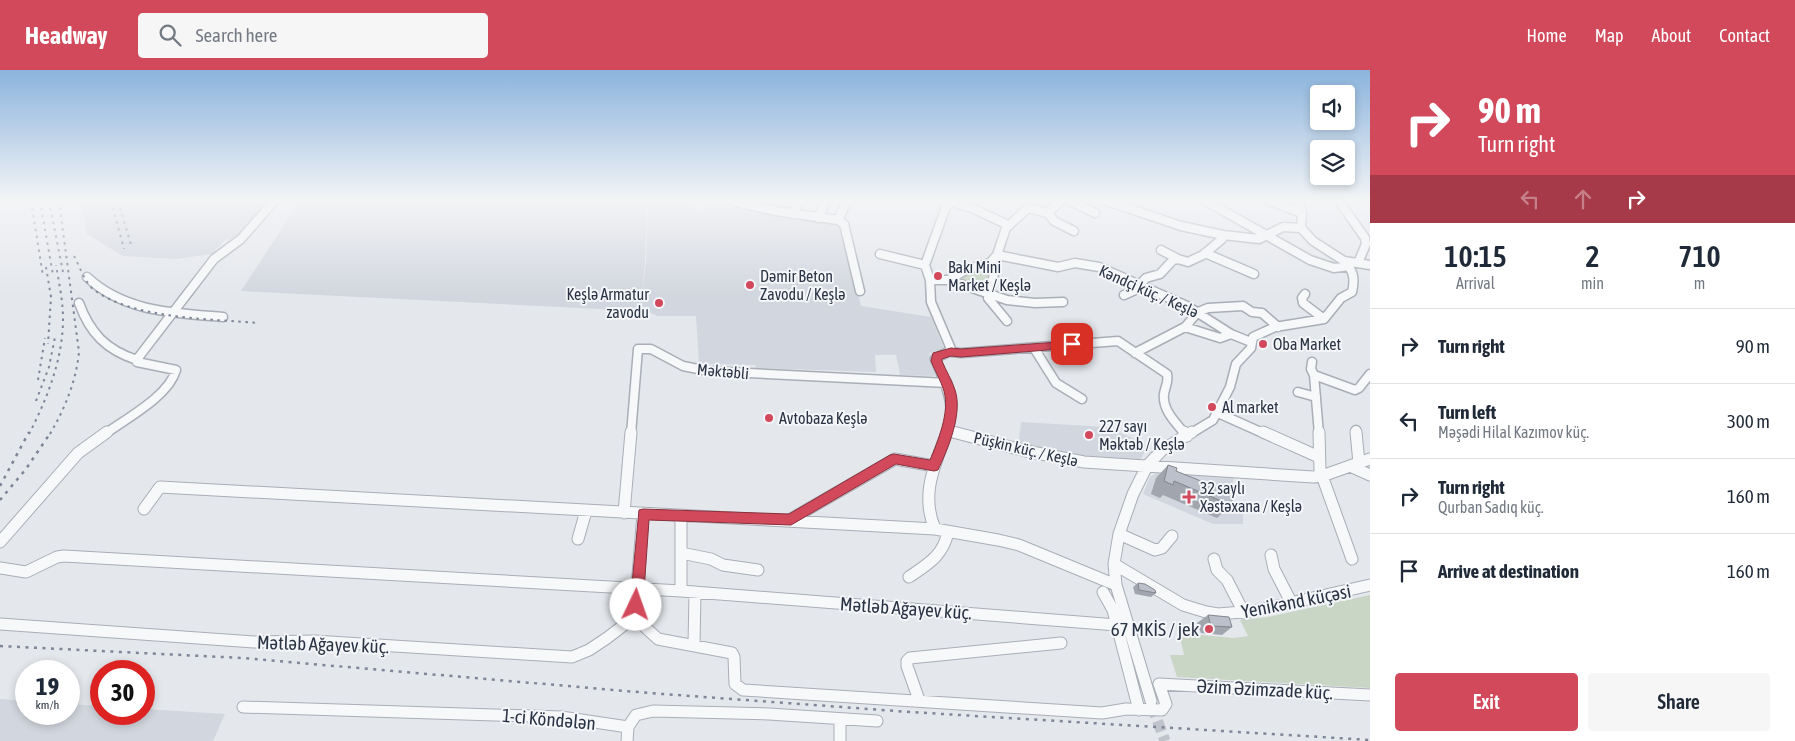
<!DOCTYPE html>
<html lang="en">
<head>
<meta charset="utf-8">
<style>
  :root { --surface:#fff; --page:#f6f6f7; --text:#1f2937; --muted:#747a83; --line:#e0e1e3; --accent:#d1495b }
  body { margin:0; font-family:"Asap Condensed",sans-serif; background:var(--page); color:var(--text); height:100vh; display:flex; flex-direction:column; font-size:19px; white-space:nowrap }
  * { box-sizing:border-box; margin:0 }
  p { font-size:16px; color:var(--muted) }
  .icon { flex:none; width:28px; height:28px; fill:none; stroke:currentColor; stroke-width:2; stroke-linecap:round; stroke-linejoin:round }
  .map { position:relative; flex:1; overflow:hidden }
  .side { display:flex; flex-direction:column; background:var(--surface); width:425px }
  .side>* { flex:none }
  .banner { background:#d1495b; color:#fff; overflow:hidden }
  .fabs { position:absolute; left:1310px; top:15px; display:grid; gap:10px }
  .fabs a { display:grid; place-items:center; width:45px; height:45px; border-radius:5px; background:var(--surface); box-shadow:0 2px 8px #0003; font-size:25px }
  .speed { position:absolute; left:15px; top:590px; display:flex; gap:10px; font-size:25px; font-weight:700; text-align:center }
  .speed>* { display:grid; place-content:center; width:65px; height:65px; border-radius:50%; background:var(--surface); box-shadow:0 2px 8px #0003; line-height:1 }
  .speed small { font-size:12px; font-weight:400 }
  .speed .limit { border:8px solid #d22; background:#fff; color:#111 }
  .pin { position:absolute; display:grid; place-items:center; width:42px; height:42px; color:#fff; margin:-21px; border-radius:10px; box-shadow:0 2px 8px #0006 }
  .me { position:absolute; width:55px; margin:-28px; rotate:3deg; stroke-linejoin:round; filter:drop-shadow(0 0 4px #0008) }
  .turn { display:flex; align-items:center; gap:18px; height:105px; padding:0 25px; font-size:22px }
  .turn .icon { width:65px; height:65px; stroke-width:2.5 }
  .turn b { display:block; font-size:35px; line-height:42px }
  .lanes { display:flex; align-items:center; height:48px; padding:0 25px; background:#0003; justify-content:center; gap:25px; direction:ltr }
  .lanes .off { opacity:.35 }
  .eta { display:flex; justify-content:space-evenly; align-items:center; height:85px; text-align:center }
  .eta b { font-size:30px; font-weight:600; line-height:35px }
  .cta { display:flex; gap:10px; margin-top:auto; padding:10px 25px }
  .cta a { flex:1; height:58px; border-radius:5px; background:var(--accent); color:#fff; font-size:20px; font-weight:600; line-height:58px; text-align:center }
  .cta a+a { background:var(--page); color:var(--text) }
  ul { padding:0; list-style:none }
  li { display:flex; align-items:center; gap:15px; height:75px; padding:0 25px; border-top:1px solid var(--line) }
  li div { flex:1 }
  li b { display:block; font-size:19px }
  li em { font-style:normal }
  header { display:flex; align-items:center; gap:30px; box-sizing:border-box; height:70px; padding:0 25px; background:var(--accent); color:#fff }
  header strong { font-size:24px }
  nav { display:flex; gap:28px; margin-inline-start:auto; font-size:18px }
  .search { width:350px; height:45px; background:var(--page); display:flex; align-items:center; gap:12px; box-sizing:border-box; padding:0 18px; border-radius:5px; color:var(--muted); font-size:19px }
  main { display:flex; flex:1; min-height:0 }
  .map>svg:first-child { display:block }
  .built { fill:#d2d6de }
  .green { fill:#c9d6c5 }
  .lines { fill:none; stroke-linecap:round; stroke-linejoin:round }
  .minor-tunnel { stroke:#bfc3cb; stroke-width:11; stroke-dasharray:11 5; stroke-linecap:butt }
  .minor-far1-casing { stroke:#a9aeb7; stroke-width:11 }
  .minor-casing { stroke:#a9aeb7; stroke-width:13 }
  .minor-far1 { stroke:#f7f8fa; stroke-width:8 }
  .minor { stroke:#f7f8fa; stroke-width:11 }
  .rail-far1 { stroke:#7d8696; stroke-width:2; stroke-dasharray:2.5 4.5; stroke-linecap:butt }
  .rail { stroke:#7d8696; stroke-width:2.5; stroke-dasharray:3 5.5; stroke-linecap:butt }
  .wall { fill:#a1a5ae }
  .building { fill:#bbc0ca; stroke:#83868d }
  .route { fill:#d1495b; stroke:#882f3b }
  .poi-dot { fill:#d1495b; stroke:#f4f6f9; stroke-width:2 }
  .labels { text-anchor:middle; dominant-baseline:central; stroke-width:4; stroke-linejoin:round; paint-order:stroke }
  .poi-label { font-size:16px; fill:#2b3445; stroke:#f4f6f9; text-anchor:start }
  .street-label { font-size:16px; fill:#2b3445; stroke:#f4f6f9 }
  .near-street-label { font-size:19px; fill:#2b3445; stroke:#f4f6f9 }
  .near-poi-label { font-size:19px; fill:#2b3445; stroke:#f4f6f9; text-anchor:end }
</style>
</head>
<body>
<header>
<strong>Headway</strong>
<div class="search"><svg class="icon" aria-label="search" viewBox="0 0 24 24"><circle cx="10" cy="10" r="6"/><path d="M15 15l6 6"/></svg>Search here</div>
<nav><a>Home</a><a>Map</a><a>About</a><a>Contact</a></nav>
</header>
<main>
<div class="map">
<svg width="1370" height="671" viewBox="0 0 1370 671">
  <rect width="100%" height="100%" fill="#e4e7ec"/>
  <!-- built -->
  <path class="built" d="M81,131h187l-32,38 -11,1 -13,14 -36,5 -53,-3 -36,-22z
    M300,131h347l-2,62 -4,41 5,-41 2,-58 11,-4 32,3 3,1v5h12l1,-5 134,18 20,83 70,11 14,34 -16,2 6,23 -35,-1 -4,-20h-21l1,17 -120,-4 -1,-3 -56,-1 -3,-48h-39l-8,-4 -9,-1 -399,-20z
    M1021,352l86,5 41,18 -9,18 -56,-3 -65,-13z
    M1158,402l73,3 3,3 -7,22 16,8v16h-30l-70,-30 7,-17z
    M0,629l26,2v13h43v-10l32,2v8h43v-5l81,5 -12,27h-213z"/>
  <!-- green -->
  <path class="green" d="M981,197l12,3 -7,20 -30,-9 8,-8z
    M1370,525v93l-193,-11 -7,-22h14l-5,-22 55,5 14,-2 -8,-16 28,-3z"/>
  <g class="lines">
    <!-- minor-tunnel -->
    <path class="minor-tunnel" d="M1152,636l13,35"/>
    <defs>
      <path id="minor-far1" d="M731,131l45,10 62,9
        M847,131l-9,19 6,4 16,67
        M947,131l25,7 36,17
        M1070,131l25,12
        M1107,131l74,25 42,9 36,4 24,-12 18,1
        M1206,131l104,59 24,8 15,-2
        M1269,131l33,12
        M1299,131l3,12 -1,15
        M1339,131l26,37 1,6 -8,19
        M1048,143l12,-12
        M793,144l6,-13
        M818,148l7,-15
        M1301,158l12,13 31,20 26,4
        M1161,180l17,9
        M1205,183l49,21
        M880,184l45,11
        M997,185l9,-27 22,-20 20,5 6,8 20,10
        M990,193l5,7 -7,28 19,23
        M87,207c37,35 87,36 136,40
        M930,210h19l18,-11 23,-6 7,-8 61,12 17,-4 24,4 88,39 44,28 20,8
        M949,210l58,20 28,3 28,-1
        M1305,224l-3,4 1,5 21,16
        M1124,225l11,-5 11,-12 14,-4 13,-14 5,-1 10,3 15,-7 19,-16 1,-4
        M79,233c11,30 27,47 58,57
        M1185,257l35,11 11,-4
        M1034,278l22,35 26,16
        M951,282l10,1 157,-12 49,33c2,8 -2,13 -3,20 -2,16 12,29 21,40
        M1135,283l50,-26 13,-15 10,-4 35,-2 9,6 10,1 16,14
        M1312,292l-1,7 3,6
        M1298,322l18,5
        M1218,343l47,21
        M1356,360v4
        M948,361l10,3
        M105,364c22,-16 64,-38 71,-64l-39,-8 1,-4 76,-99 27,-20 33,-38
        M631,364l7,-85h13l32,17 25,5 239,12
        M947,364c10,-28 -2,-50 -12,-75 5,-4 12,-5 16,-10l-20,-47 -1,-22 -5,-15 23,-64
        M1190,364l23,-14 17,-33 6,-23 15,-16 2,-11 22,-10 49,-8 17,-21 11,-6c3,-13 2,-21 -8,-31
        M1319,364l-5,-59 41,15 4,-2 11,-14"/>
      <path id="minor" d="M953,362l73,19 58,11 229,15 9,-1 48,-17
        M1184,362l3,4
        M1263,362l56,25
        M1319,362l1,38 32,89
        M1356,362l3,31
        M1350,396l20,9
        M144,439l16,-22 775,42 63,11 21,5 97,40
        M624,443l7,-81
        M681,446v75
        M791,449l104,-60 39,7
        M935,459c-15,-35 0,-64 12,-97
        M1119,464l36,16 7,-2 10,-12
        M578,469l8,-28
        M0,472l78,-89 29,-21
        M681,483l30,6 12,6 35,5
        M1271,485l3,14 17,33
        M1214,489l3,11 10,10 17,33
        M1114,494l69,41 23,7 12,2 37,-3 115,-26
        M0,498l26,4 31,-15 7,-1 617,35 436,34
        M909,507c19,-13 34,-21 39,-45
        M1103,522l10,18 26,100
        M633,546l25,23 74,14 2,4 1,27 8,6 359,23 24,-4 36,1 4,-6 -7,-20 211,11
        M0,554l254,18 60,-1 258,16 17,-7 18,-12 17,-13 11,-14 8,-97
        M694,575l1,-53
        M919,630l-12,-34v-5l3,-3 151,-15
        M1151,631l-35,-116 -2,-21 5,-30 14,-40 14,-28 15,-16 30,-18
        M243,637l318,10 67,10 8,-12 17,-4 116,3 108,7
        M840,649v22
        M627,671l1,-14"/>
    </defs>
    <!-- minor-far1 casing -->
    <use href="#minor-far1" class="minor-far1-casing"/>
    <!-- minor casing -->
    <use href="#minor" class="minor-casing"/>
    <!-- minor-far1 -->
    <use href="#minor-far1" class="minor-far1"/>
    <!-- minor -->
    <use href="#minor" class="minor"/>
    <!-- rail-far1 -->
    <path class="rail-far1" d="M31,131l12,75
      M40,131l13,74
      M49,131l14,71
      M111,131l13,48
      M120,138l12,40
      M74,186c6,11 10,25 19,33 38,30 119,30 166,34
      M46,197l5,30 -3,47
      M38,310l7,-42
      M36,331l13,-34 6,-30
      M29,364c18,-35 34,-75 34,-115 0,-18 -4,-36 -7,-54
      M50,364c15,-26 26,-52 29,-82l-20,-151"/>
    <!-- rail -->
    <path class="rail" d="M0,416l29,-54
      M0,430l26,-31 25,-37
      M0,576l242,12 407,35 261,19 460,28"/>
  </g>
  <!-- wall -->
  <path class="wall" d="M1168,395l8,6 55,34 -14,13 -54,-23 -3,3 -9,-4 5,-16z
    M1138,513l18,10 -5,4 -16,-3 -2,-7z
    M1208,545l24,12 -10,8 -21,-2 -4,-10z"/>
  <!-- building -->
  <path class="building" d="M1168,395l9,3 -1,3 57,23 -2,11 -57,-24 -1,4 -9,-4z
    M1138,513l7,1 10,6 1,3 -17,-3z
    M1208,545l21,2 3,10 -21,-1z"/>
  <!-- sky -->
  <linearGradient id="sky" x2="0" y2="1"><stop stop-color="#8bb4dd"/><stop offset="0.58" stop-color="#f3f4f6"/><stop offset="1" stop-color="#f3f4f6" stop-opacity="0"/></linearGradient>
  <rect width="1370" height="225" fill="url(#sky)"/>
  <!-- route -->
  <path class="route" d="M1072,271l6,3 -6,4 -111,9 -10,-1 -9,3v2c4,10 10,19 13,29 8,23 -7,59 -17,80l-4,1 -38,-7 -105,61 -142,-5 -6,85 -2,5 -5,1 -4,-1 -2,-5 9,-95 4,-1 146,5 101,-59 4,-1 36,6c8,-19 20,-48 14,-69 -3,-10 -9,-20 -13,-30l2,-8 18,-5 10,1z"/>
  <!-- markers -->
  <g class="poi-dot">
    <circle cx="938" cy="206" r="5"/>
    <circle cx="750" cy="215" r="5"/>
    <circle cx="659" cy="233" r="5"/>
    <circle cx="1263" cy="274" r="5"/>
    <circle cx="1212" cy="337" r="5"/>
    <circle cx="769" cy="348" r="5"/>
    <circle cx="1089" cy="365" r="5"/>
    <path d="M1186.5 419.5h5v5h5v5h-5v5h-5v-5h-5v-5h5z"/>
    <circle cx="1209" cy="559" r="5"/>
  </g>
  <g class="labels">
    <!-- poi labels -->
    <g class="poi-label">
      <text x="948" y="197">Bakı Mini<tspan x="948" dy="18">Market / Keşlə</tspan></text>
      <text x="760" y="206">Dəmir Beton<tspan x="760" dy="18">Zavodu / Keşlə</tspan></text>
      <text x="649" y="224" text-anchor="end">Keşlə Armatur<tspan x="649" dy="18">zavodu</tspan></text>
      <text x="1273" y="274">Oba Market</text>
      <text x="1222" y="337">Al market</text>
      <text x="779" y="348">Avtobaza Keşlə</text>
      <text x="1099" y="356">227 sayı<tspan x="1099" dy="18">Məktəb / Keşlə</tspan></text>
      <text x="1200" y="418">32 saylı<tspan x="1200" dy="18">Xəstəxana / Keşlə</tspan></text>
    </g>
    <!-- street labels -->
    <g class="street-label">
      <text transform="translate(1149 221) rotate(24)">Kəndçi küç. / Keşlə</text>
      <text transform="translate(723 301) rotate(5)">Məktəbli</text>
      <text transform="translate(1026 379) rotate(13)">Püşkin küç. / Keşlə</text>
    </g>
    <!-- near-street labels -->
    <g class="near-street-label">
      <text transform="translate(1296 531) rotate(-11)">Yenikənd küçəsi</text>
      <text transform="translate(906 538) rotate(4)">Mətləb Ağayev küç.</text>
      <text transform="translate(323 574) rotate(2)">Mətləb Ağayev küç.</text>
      <text transform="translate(1265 619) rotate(3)">Əzim Əzimzade küç.</text>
      <text transform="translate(549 649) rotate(5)">1-ci Köndələn</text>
    </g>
    <!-- near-poi labels -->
    <g class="near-poi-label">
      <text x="1199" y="559">67 MKİS / jek</text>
    </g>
  </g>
</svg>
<div class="fabs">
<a><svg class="icon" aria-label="sound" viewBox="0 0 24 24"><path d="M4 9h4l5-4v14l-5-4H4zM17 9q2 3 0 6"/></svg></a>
<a><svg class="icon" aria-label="layers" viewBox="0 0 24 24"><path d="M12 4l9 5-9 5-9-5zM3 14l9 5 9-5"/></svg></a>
</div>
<div class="speed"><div>19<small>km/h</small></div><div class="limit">30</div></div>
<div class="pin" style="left:1072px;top:274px;background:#d93025"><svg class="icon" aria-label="arrive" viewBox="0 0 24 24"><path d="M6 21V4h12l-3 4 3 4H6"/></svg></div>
<svg class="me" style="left:636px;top:535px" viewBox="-20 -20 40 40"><circle r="19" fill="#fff"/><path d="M0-13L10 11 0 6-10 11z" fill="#d1495b"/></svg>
</div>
<section class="side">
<div class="banner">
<div class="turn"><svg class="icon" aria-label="right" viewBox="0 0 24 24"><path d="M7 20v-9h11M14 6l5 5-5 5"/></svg><div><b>90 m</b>Turn right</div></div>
<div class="lanes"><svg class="icon off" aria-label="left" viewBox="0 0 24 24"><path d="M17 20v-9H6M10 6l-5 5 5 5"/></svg><svg class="icon off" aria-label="ahead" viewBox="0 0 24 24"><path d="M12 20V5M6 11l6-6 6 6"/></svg><svg class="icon" aria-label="right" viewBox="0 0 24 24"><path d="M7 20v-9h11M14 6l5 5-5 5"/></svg></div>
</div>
<div class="eta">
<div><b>10:15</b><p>Arrival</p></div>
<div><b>2</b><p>min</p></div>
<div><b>710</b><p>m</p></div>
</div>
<ul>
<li><svg class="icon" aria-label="right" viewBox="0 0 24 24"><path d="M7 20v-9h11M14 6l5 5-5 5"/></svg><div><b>Turn right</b></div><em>90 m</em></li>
<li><svg class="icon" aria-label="left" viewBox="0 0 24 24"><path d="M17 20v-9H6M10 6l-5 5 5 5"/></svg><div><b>Turn left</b><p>Məşədi Hilal Kazımov küç.</p></div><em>300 m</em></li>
<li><svg class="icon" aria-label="right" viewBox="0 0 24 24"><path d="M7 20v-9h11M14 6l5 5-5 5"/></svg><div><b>Turn right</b><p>Qurban Sadıq küç.</p></div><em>160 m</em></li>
<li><svg class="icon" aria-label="arrive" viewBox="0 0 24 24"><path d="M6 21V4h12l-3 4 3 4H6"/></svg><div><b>Arrive at destination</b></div><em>160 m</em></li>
</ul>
<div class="cta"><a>Exit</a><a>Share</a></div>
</section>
</main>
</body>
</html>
